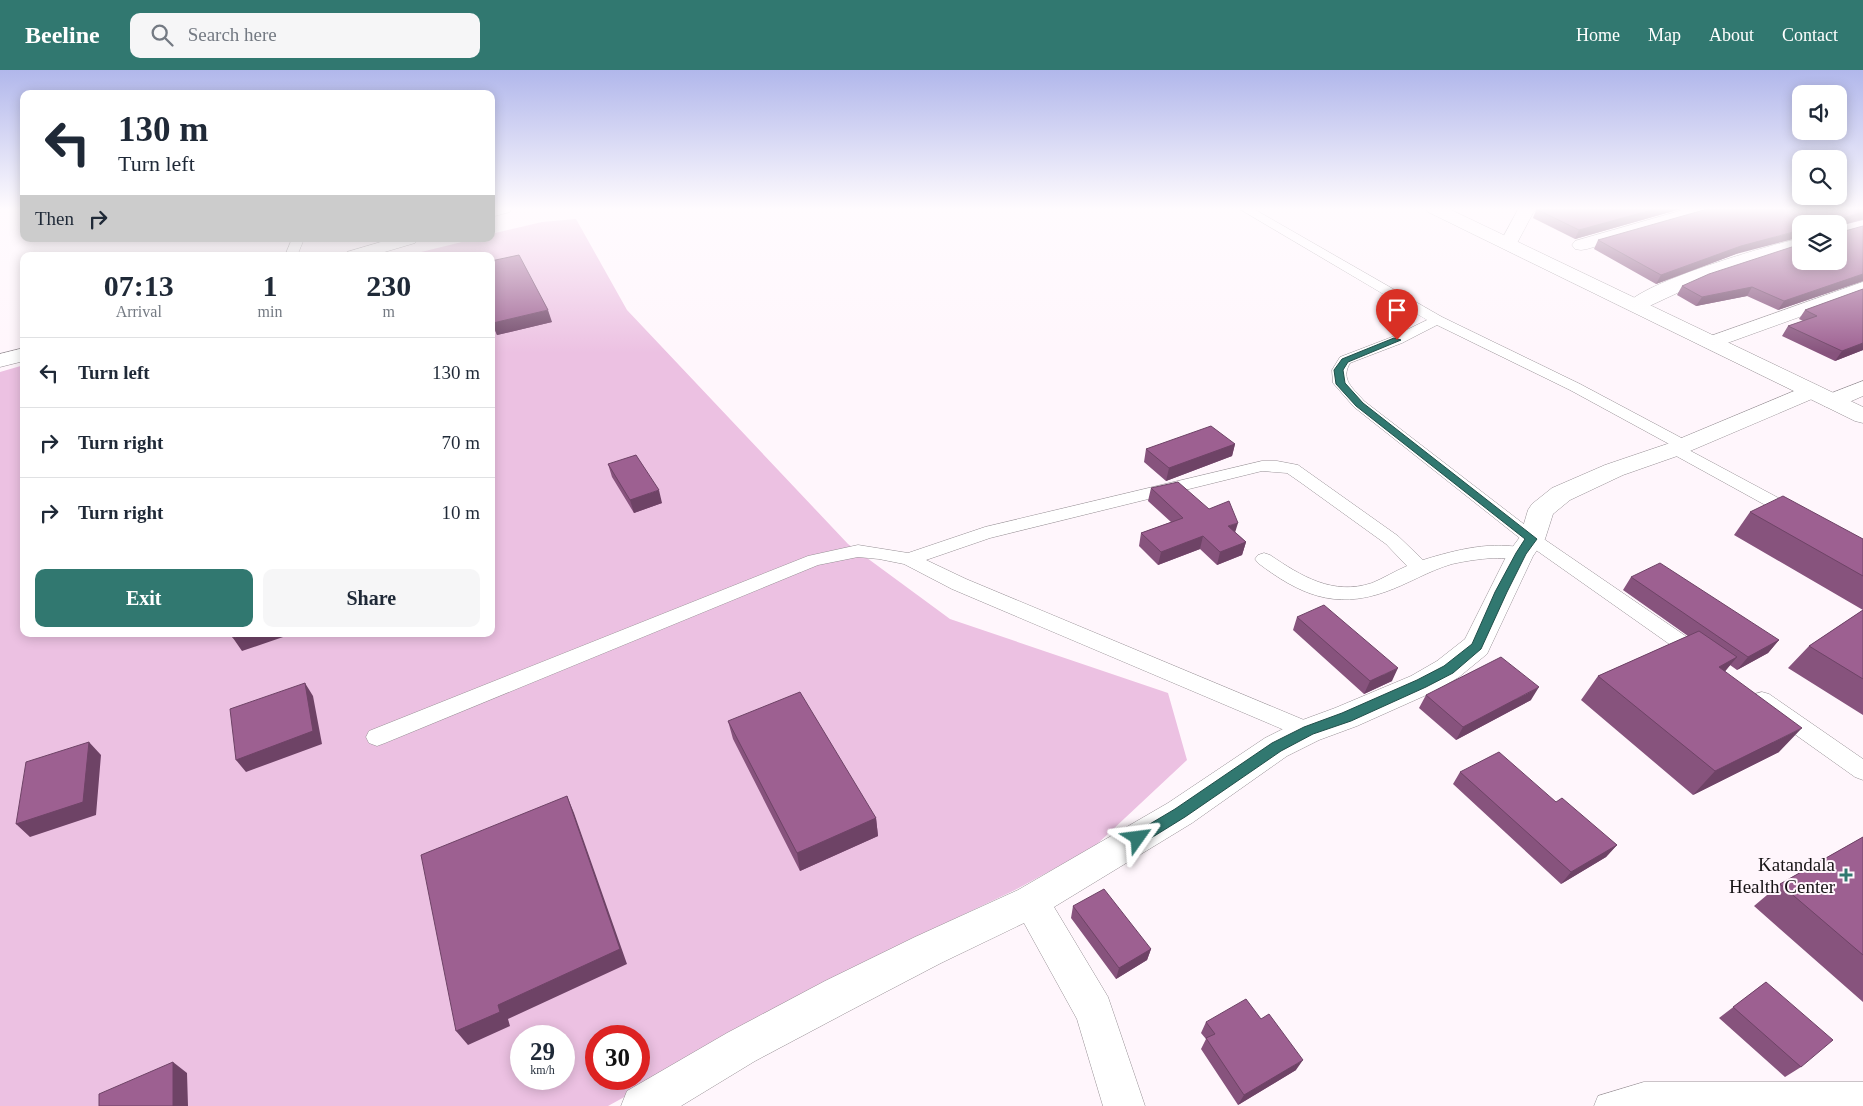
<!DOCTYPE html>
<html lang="en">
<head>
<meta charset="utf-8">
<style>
  :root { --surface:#fff; --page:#f6f6f7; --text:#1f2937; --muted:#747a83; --line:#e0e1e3; --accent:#317870 }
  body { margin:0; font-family:"Times New Roman",serif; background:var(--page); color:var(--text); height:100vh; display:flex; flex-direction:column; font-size:19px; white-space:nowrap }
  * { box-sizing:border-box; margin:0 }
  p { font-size:16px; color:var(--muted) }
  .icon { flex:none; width:28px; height:28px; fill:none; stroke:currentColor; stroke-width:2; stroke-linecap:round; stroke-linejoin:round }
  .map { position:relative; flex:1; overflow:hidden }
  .side { position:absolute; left:20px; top:182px; width:475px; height:385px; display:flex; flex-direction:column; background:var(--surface); border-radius:10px; box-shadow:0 2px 12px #0003 }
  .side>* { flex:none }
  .top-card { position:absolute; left:20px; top:20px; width:475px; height:152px; border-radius:10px; box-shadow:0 2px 12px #0003; background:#fff; color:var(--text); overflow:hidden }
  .tools { position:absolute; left:1792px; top:15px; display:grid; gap:10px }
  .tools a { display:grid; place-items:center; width:55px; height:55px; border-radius:10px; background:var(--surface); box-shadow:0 2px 12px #0003; font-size:25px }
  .speed { position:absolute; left:510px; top:955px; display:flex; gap:10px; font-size:25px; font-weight:700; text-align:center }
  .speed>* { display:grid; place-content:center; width:65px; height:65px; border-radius:50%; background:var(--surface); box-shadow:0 2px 12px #0003; line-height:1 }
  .speed small { font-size:12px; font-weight:400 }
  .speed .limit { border:8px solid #d22; background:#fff; color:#111 }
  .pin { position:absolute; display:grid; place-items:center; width:42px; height:42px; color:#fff; margin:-51px -21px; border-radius:50% 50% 50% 0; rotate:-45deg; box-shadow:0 0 5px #0007 }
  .pin .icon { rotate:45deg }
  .me { position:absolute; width:55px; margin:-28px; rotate:59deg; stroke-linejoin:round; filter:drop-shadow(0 0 4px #0008) }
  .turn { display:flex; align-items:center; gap:18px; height:105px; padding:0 15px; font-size:22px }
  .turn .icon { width:65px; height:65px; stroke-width:2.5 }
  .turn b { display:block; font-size:35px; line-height:42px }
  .then { display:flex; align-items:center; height:48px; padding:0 15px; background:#0003; gap:10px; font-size:19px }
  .eta { display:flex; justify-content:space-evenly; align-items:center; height:85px; text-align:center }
  .eta b { font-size:30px; font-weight:800; line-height:35px }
  .primary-button { display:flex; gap:10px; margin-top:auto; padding:10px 15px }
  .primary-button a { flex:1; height:58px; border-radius:10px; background:var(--accent); color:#fff; font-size:20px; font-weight:800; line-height:58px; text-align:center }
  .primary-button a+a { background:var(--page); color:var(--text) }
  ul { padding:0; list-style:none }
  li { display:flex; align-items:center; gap:15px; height:70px; padding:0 15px; border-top:1px solid var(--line) }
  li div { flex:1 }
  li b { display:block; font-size:19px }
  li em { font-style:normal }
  header { display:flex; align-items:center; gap:30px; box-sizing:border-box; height:70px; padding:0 25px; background:var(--accent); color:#fff }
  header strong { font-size:24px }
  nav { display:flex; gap:28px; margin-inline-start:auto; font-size:18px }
  .search { width:350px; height:45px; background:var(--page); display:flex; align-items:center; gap:12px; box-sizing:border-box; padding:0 18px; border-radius:10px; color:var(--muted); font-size:19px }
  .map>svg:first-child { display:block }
  .green { fill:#ecc1e2; fill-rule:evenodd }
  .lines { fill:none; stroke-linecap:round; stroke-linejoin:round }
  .service-casing { stroke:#979095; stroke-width:1 }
  .minor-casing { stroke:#979095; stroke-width:1 }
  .tertiary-casing { stroke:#979095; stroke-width:1 }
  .service { fill:#fff; fill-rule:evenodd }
  .minor { fill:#fff; fill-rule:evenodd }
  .tertiary { fill:#fff; fill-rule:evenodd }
  .wall { fill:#87537d }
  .shaded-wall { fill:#6e4366 }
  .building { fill:#9d6091; stroke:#6e4366 }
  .route { fill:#317870; stroke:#204e49 }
  .poi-dot { fill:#317870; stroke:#fff6fc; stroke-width:2 }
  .labels { text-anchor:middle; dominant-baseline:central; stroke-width:4; stroke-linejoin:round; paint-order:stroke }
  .near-poi-label { font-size:19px; fill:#161315; stroke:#fff6fc; text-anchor:end }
</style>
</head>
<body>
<header>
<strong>Beeline</strong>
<div class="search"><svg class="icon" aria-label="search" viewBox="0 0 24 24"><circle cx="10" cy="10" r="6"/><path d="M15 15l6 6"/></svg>Search here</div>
<nav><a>Home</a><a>Map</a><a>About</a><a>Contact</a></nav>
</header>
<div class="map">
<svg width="1863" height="1036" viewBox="0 0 1863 1036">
  <rect width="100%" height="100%" fill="#fff6fc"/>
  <!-- green -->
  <path class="green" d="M576,149l51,91 221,234 102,75 218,74 19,67 -93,87 -79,43 -105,50 -302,166h-608v-734l24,-7v269h467v-378h-86l69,-17h17v-5l51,-12zM521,966h43v43h-43zM596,966h43v43h-43z"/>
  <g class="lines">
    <defs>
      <path id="service" d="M1238,138h14l190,109 138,67 109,58 2,3 -4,4 112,60 3,4 -3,4 -6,2 -6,-2 -118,-65 -2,-3 4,-4 -101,-55 -133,-65 -35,18 -52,20c-10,17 3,25 14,38l174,134 168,115 3,5 -3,5 -7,2 -7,-2 -166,-117 -172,-136 -21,-24 -1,-13 8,-13 52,-20 35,-17z
        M292,169h12l-7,17h-12z
        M1262,391h15l21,4 100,71 25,24c32,-10 71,-20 104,-11l3,4 -3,4c-11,3 -22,1 -34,1 -14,1 -28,3 -41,6 -24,7 -44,20 -67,28 -51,18 -86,2 -127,-29l-3,-4 3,-4 6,-2 6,2c31,21 63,41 102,28 12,-5 23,-12 35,-17l-21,-22 -86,-62 -13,-9 -25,-2 -272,67 -64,22 40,19 350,146 3,6 -3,6 -8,3 -356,-151 -48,-25 -25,-5 -21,-2 -40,8 -433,178 -8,3 -8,-3 -3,-6 3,-6 439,-175 50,-11 50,8 77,-26z
        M1762,622l7,2 94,65v21l-8,-3 -100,-71 -3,-6 3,-6z
        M1644,1012h219v24h-269l4,-10z"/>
      <path id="minor" d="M1519,138h19l-5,5 -18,34 -6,1 -6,-1 -3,-4z
        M1690,138h26l-2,4 -127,37 -6,1 -6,-1 -3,-4 3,-4z
        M1801,168v11l-98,32 -60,28 -7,2 -7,-2 -3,-4c16,-23 144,-60 175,-67z
        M1863,212v12l-144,52 -7,2 -7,-2 -3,-4 3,-4z
        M1863,311v15l-23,10 -8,2 -8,-2 -3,-5 3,-5z
        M1811,314l8,2 3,5 -3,5 -136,58 -60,21 -53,25 -17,14 -8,25 -12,17 -46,98 -28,23 -26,15 -76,34 -38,14 -32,16 -95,67 -138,84 54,90 37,109h-42l-26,-87 -53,-96 -83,40 -88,46 -98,52 -74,45h-60l6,-15 100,-58 98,-52 90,-44 103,-47 150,-87 97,-65 32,-16 38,-14 76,-32 26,-15 28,-22 43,-86 12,-16 8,-27 4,-6 20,-16 53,-23 62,-21z"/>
      <path id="tertiary" d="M491,138h21l-2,4 -19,5z
        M1426,138h21l416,199v16l-8,-2 -427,-209z
        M391,169h27l-3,4 -44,13h-27l3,-4z
        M24,278v13l-24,6v-13z"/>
    </defs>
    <!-- service casing -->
    <use href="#service" class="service-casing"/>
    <!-- minor casing -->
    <use href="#minor" class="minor-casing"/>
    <!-- tertiary casing -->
    <use href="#tertiary" class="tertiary-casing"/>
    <!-- service -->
    <use href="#service" class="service"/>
    <!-- minor -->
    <use href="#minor" class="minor"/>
    <!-- tertiary -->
    <use href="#tertiary" class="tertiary"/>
  </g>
  <!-- wall -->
  <path class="wall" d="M1537,138h147l-109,31 -42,-21z
    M1863,138v12l-20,5v4l2,2 18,-5v55l-85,29 -31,-14 -51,10 -19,-11 5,-9 119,-25 38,-37h-38l-65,30 -80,30 -62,-35 4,-9z
    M491,191l61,61 -55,13 -6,-13z
    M1863,219v61l-28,11 -53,-25 6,-10 15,-5 -4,-2 6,-9z
    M1235,374l-3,12 -66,25 -22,-19 2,-13z
    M608,394l54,39 -28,10 -22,-36z
    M1151,418l84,44 11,10 -4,13 -25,10 -17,-16 -42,16 -19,-19 2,-13 30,-11 -23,-21z
    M1750,442l113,27v176l-75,-47 21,-22 54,-36 -129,-75z
    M1631,507l148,63 -11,13 -31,17 -7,-5 -5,6 54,81 -86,43 -112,-95 17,-24 90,-40 -65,-46z
    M1297,547l95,64 -28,13 -71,-64z
    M1426,625l105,5 -75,40 -37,-32z
    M728,651l148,97 2,18 -78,35 -67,-132z
    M1460,702l96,30 61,43 -11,12 -45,27 -108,-100z
    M1863,767v165l-109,-96 26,-22z
    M1073,836l78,43 -4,11 -31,19 -45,-61z
    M1766,912l35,85 -16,10 -66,-59z
    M1261,949l35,51 -58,35 -37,-56 5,-10 -5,-6 5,-11z"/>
  <!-- shaded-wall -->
  <path class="shaded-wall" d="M1659,138h25l-109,31 4,-9z
    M1863,142l-1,7 -23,7 4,-8z
    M1801,160v7l-65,17 -80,30 5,-9 80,-29z
    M1863,204v7l-85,29 6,-9z
    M1752,217l-5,9 -51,10 6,-9z
    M548,240l4,12 -55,13 -4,-12z
    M1863,273v7l-28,11 7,-10z
    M1235,374l-3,12 -66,25 3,-13z
    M659,420l3,13 -28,10 -4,-13z
    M1238,453l-4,13 -6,-10z
    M1203,466l-3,13 -42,16 3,-13z
    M1246,472l-4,13 -25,10 3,-13z
    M246,564h40v2l-44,15 -9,-13z
    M1779,570l-11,13 -31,17 11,-13z
    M1737,587l-20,24 2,-14z
    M1398,598l-6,13 -28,13 6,-13z
    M305,613l8,13 9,48 -76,28 -10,-12z
    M1539,617l-8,13 -75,40 7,-13z
    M1802,658l-23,24 -86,43 22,-24z
    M89,672l12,13 -5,60 -66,22 -14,-13z
    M567,726l7,17 53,151 -119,55 2,7 -42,19 -12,-14z
    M876,748l2,18 -78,35 -3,-18z
    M1617,775l-11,12 -45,27 10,-12z
    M1151,879l-4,11 -31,19 3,-11z
    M1303,990l-7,10 -58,35 6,-10z
    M173,992l14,11 1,33h-15z"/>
  <!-- building -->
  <path class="building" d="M1537,138h122l-80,22 -43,-21z
    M1711,138h152v4l-20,6v11l2,2 18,-5v48l-79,27 -32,-14 -50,10 -20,-11 27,-12 92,-30v17h38v-37h-38v6l-60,16 -80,29 -63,-35z
    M519,185l29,55 -55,13 -2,-4v-58z
    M1863,219v54l-21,8 -54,-25 29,-10 -12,-6z
    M1211,356l24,18 -66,24 -23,-19z
    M636,385l23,35 -29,10 -22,-36z
    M1178,412l31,27 20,-8 9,22 -10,3 18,16 -26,10 -17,-16 -42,16 -20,-19 42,-15 -32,-30z
    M1783,426l80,43v37l-113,-64z
    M1660,493l119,77 -31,17 -117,-80z
    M1324,535l74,63 -28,13 -73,-64z
    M1863,540v69l-54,-33z
    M1699,561l38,26 -18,10 83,61 -87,43 -117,-95z
    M232,564h14l-13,4z
    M1501,587l38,30 -76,40 -37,-32z
    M305,613l8,48 -77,29 -6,-51z
    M800,622l76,126 -79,35 -69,-132z
    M89,672l-6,60 -67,22 10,-62z
    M1499,682l57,50 6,-4 55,47 -46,27 -111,-100z
    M567,726l53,153 -122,56 2,7 -44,19 -35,-176z
    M1863,767v118l-83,-71z
    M1104,819l47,60 -32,19 -46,-62z
    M1766,912l67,58 -32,27 -68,-60z
    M1246,929l15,20 8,-5 34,46 -59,35 -38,-57 9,-4 -9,-12z
    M173,992v44h-74v-12z"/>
  <!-- sky -->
  <linearGradient id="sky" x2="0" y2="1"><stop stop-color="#b1b7eb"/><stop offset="0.49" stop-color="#fffbfe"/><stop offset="1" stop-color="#fffbfe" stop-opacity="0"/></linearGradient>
  <rect width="1863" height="283" fill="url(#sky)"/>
  <!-- route -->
  <path class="route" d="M1394,268l7,2 -53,22 -5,8 2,13 18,20 174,136 -11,15 -19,38 -26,57 -28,24 -27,14 -75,34 -38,13 -32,17 -96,66 -42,26 -5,1 -5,-1 -2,-5 2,-4 42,-25 97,-66 32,-16 38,-14 75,-33 27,-14 28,-22 23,-52 21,-39 9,-14 -169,-133 -20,-22 -2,-14 8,-11z"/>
  <!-- markers -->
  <path class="poi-dot" d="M1843.5 797.5h5v5h5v5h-5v5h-5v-5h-5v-5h5z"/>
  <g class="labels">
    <!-- near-poi labels -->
    <g class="near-poi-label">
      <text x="1835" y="794">Katandala<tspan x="1835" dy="22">Health Center</tspan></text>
    </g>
  </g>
</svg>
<div class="tools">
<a><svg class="icon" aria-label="sound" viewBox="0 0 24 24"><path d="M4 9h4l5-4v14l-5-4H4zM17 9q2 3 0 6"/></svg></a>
<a><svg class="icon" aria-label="search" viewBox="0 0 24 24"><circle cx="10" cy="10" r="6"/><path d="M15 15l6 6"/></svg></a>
<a><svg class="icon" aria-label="layers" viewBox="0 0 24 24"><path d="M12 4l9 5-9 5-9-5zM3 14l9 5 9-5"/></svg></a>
</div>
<div class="speed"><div>29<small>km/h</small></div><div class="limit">30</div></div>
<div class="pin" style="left:1397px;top:270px;background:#d93025"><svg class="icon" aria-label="arrive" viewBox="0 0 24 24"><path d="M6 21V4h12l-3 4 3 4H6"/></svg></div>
<svg class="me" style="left:1138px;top:768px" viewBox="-20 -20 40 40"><path d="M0-17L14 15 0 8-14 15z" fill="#317870" stroke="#fff" stroke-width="4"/></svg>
<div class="top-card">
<div class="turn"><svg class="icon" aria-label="left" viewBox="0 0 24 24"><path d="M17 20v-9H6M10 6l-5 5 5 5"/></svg><div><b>130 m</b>Turn left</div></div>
<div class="then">Then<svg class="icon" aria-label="right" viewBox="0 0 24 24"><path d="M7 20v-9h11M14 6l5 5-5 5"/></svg></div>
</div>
<section class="side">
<div class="eta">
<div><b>07:13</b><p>Arrival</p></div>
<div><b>1</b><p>min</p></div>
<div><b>230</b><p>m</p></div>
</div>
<ul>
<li><svg class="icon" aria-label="left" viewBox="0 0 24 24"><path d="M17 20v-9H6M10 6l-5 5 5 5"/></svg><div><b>Turn left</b></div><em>130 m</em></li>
<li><svg class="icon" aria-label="right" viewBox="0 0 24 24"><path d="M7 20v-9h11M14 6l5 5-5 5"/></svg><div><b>Turn right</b></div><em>70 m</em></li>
<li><svg class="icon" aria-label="right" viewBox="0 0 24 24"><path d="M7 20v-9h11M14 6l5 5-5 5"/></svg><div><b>Turn right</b></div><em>10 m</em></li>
</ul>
<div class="primary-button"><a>Exit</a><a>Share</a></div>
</section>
</div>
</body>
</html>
